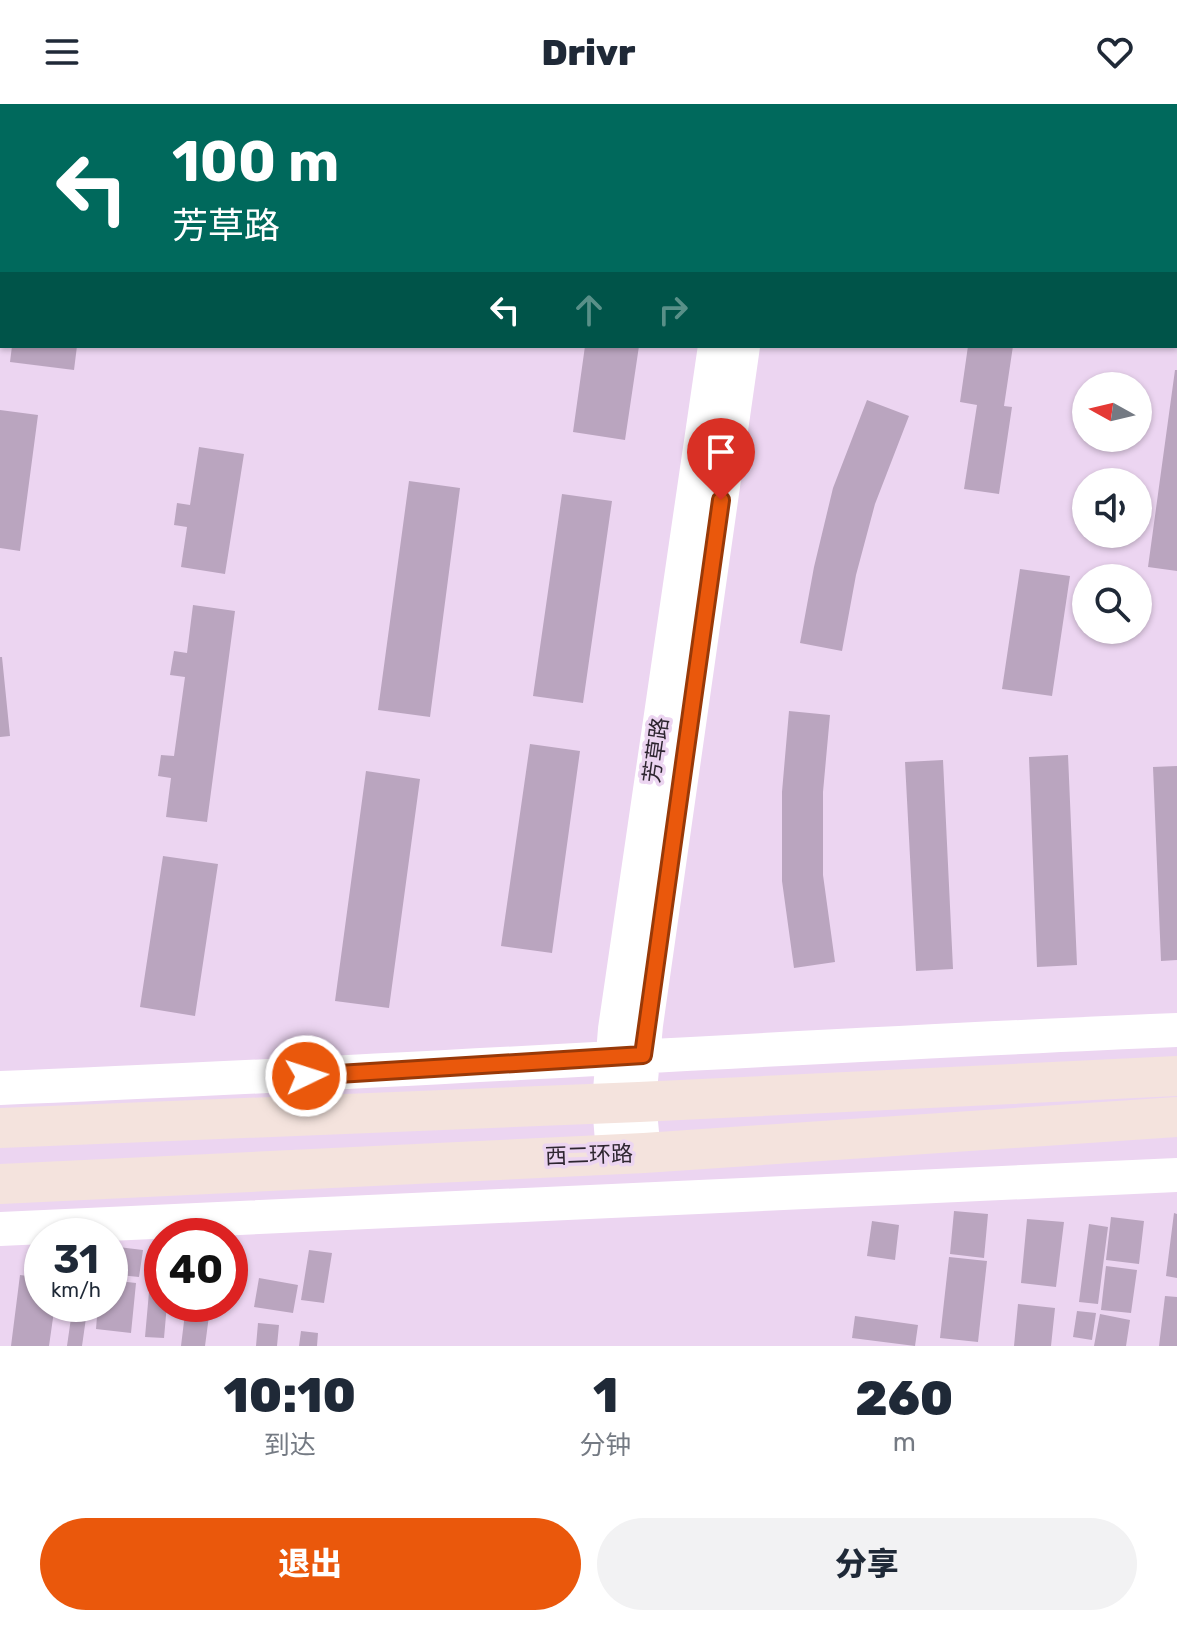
<!DOCTYPE html>
<html lang="zh">
<head>
<meta charset="utf-8">
<style>
  :root { --surface:#fff; --page:#f2f2f3; --text:#1f2937; --muted:#747a83; --accent:#ea580c }
  body { margin:0; font-family:Rubik,"Noto Sans SC",sans-serif; background:var(--page); color:var(--text); height:100vh; display:flex; flex-direction:column; font-size:30px; white-space:nowrap }
  * { box-sizing:border-box; margin:0 }
  p { font-size:26px; color:var(--muted) }
  .icon { flex:none; width:44px; height:44px; fill:none; stroke:currentColor; stroke-width:2; stroke-linecap:round; stroke-linejoin:round }
  .map { position:relative; height:1242px; overflow:hidden }
  .sheet { display:flex; flex-direction:column; background:var(--surface); flex:1 }
  .sheet>* { flex:none }
  .hud { position:absolute; left:0px; top:0px; width:1178px; height:244px; box-shadow:0 2px 6px #0004; background:#00695c; color:#fff; overflow:hidden }
  .needle { width:52px; rotate:278deg }
  .controls { position:absolute; left:1072px; top:268px; display:grid; gap:16px }
  .controls a { display:grid; place-items:center; width:80px; height:80px; border-radius:50%; background:var(--surface); box-shadow:0 2px 6px #0004; font-size:40px }
  .speed { position:absolute; left:24px; top:1114px; display:flex; gap:16px; font-size:40px; font-weight:700; text-align:center }
  .speed>* { display:grid; place-content:center; width:104px; height:104px; border-radius:50%; background:var(--surface); box-shadow:0 2px 6px #0004; line-height:1 }
  .speed small { font-size:20px; font-weight:400 }
  .speed .limit { border:12px solid #d22; background:#fff; color:#111 }
  .pin { position:absolute; display:grid; place-items:center; width:68px; height:68px; color:#fff; margin:-82px -34px; border-radius:50% 50% 50% 0; rotate:-45deg; box-shadow:0 0 8px #0007 }
  .pin .icon { rotate:45deg }
  .me { position:absolute; width:88px; margin:-44px; rotate:86deg; stroke-linejoin:round; filter:drop-shadow(0 0 6px #0008) }
  .turn { display:flex; align-items:center; gap:28px; height:168px; padding:0 40px; font-size:36px }
  .turn .icon { width:104px; height:104px; stroke-width:2.5 }
  .turn b { display:block; font-size:56px; line-height:68px }
  .lanes { display:flex; align-items:center; height:76px; padding:0 40px; background:#0003; justify-content:center; gap:40px; direction:ltr }
  .lanes .off { opacity:.35 }
  .eta { display:flex; justify-content:space-evenly; align-items:center; height:136px; text-align:center }
  .eta b { font-size:48px; font-weight:800; line-height:56px }
  .button { display:flex; gap:16px; margin-top:auto; padding:16px 40px }
  .button a { flex:1; height:92px; border-radius:48px; background:var(--accent); color:#fff; font-size:32px; font-weight:800; line-height:92px; text-align:center }
  .button a+a { background:var(--page); color:var(--text) }
  header { display:flex; justify-content:space-between; align-items:center; height:104px; padding:0 40px; background:var(--surface); font-size:36px; font-weight:800 }
  .map>svg:first-child { display:block }
  .building { fill:#baa5bf }
  .lines { fill:none; stroke-linecap:round; stroke-linejoin:round }
  .secondary { stroke:#fff; stroke-width:34 }
  .primary { stroke:#f4e3dd; stroke-width:40 }
  .route-casing { stroke:#983908; stroke-width:20 }
  .route { stroke:#ea580c; stroke-width:14 }
  .labels { text-anchor:middle; dominant-baseline:central; stroke-width:7; stroke-linejoin:round; paint-order:stroke }
  .street-label { font-size:22px; fill:#2e2630; stroke:#ecd5f1 }
</style>
</head>
<body>
<header><svg class="icon" aria-label="menu" viewBox="0 0 24 24"><path d="M4 6h16M4 12h16M4 18h16"/></svg>Drivr<svg class="icon" aria-label="heart" viewBox="0 0 24 24"><path d="M12 20l-8-8c-3-5 5-10 8-4 3-6 11-1 8 4z"/></svg></header>
<div class="map">
<svg width="1177" height="1242" viewBox="0 0 1177 1242">
  <rect width="100%" height="100%" fill="#ecd5f1"/>
  <!-- building -->
  <path class="building" d="M12,242h65l-3,24 -64,-8z
    M585,242h54l-14,94 -52,-8z
    M968,242h45l-9,60 8,1 -13,87 -35,-5 13,-84 -17,-3z
    M1175,266h2v201l-29,-4z
    M867,296l42,16 -34,88 -19,71 -14,76 -42,-8 14,-76 19,-79z
    M0,306l38,5 -18,136 -20,-3z
    M199,343l45,7 -19,120 -44,-7 6,-40 -13,-2 3,-22 13,2z
    M409,377l51,7 -30,229 -52,-7z
    M562,390l50,7 -29,202 -50,-7z
    M1020,465l50,7 -18,120 -50,-7z
    M193,501l42,6 -28,211 -41,-5 5,-39 -13,-2 3,-21 13,1 11,-79 -15,-2 4,-24 13,2z
    M0,553h2l8,79 -10,1z
    M789,607l41,4 -7,77v83l12,87 -41,6 -12,-87v-89z
    M530,640l50,7 -28,202 -51,-7z
    M1068,651l9,210 -40,2 -8,-210z
    M943,656l10,209 -37,2 -11,-209z
    M1177,662v194l-16,1 -8,-194z
    M366,667l54,8 -31,229 -54,-7z
    M163,752l55,8 -23,152 -55,-9z
    M954,1107l34,3 -4,44 -34,-4z
    M1174,1109l3,1v64l-11,-2z
    M1111,1113l33,4 -5,43 -33,-4z
    M1027,1115l37,3 -8,65 -35,-4z
    M872,1117l27,4 -4,35 -28,-4z
    M1089,1120l19,3 -10,77 -19,-2z
    M110,1142l33,4 -4,27 -29,-3z
    M309,1146l23,3 -8,50 -23,-3z
    M949,1153l38,4 -9,81 -38,-4z
    M1106,1162l31,4 -6,43 -30,-3z
    M20,1171l22,3v26h13l-6,42h-38z
    M259,1174l39,7 -5,28 -39,-6z
    M110,1176l26,3 -5,50 -35,-4 2,-25h12z
    M149,1188l13,2v10h5l-3,34 -19,-1z
    M1165,1192l12,1v49h-18z
    M73,1200h15l-6,42h-15z
    M1018,1200l37,4 -4,38h-37z
    M186,1201l24,3 -5,38h-24z
    M1077,1207l19,2 -4,27 -19,-3z
    M1100,1210l30,6 -4,26h-32z
    M855,1212l63,9 -3,21 -63,-8z
    M258,1219l21,2 -2,21h-21z
    M301,1227l17,2 -1,13h-18z"/>
  <g class="lines">
    <!-- secondary -->
    <path class="secondary" d="M750,2v-2
      M777,2v-2
      M0,984c393,-15 784,-42 1177,-58
      M644,1049l-5,-51 7,-77 97,-679
      M613,1050l-4,-51 6,-74 100,-683
      M0,1125l1177,-54"/>
    <!-- primary -->
    <path class="primary" d="M0,1024l639,-26 538,-26
      M0,1080l644,-31 533,-36"/>
  </g>
  <g class="lines">
    <defs>
      <path id="route" d="M306,972l337,-21 78,-555"/>
    </defs>
    <!-- route casing -->
    <use href="#route" class="route-casing"/>
    <!-- route -->
    <use href="#route" class="route"/>
  </g>
  <g class="labels">
    <!-- street labels -->
    <g class="street-label">
      <text transform="translate(656 646) rotate(-82)">芳草路</text>
      <text transform="translate(589 1051) rotate(-2)">西二环路</text>
    </g>
  </g>
</svg>
<div class="controls">
<a><svg class="needle" viewBox="-14 -14 28 28"><path d="M0-13l5 13h-10z" fill="#e53935"/><path d="M0 13l5-13h-10z" fill="#747a83"/></svg></a>
<a><svg class="icon" aria-label="sound" viewBox="0 0 24 24"><path d="M4 9h4l5-4v14l-5-4H4zM17 9q2 3 0 6"/></svg></a>
<a><svg class="icon" aria-label="search" viewBox="0 0 24 24"><circle cx="10" cy="10" r="6"/><path d="M15 15l6 6"/></svg></a>
</div>
<div class="speed"><div>31<small>km/h</small></div><div class="limit">40</div></div>
<div class="pin" style="left:721px;top:396px;background:#d93025"><svg class="icon" aria-label="arrive" viewBox="0 0 24 24"><path d="M6 21V4h12l-3 4 3 4H6"/></svg></div>
<svg class="me" style="left:306px;top:972px" viewBox="-20 -20 40 40"><circle r="17" fill="#ea580c" stroke="#fff" stroke-width="3"/><path d="M0-11L8 9 0 5-8 9z" fill="#fff"/></svg>
<div class="hud">
<div class="turn"><svg class="icon" aria-label="left" viewBox="0 0 24 24"><path d="M17 20v-9H6M10 6l-5 5 5 5"/></svg><div><b>100 m</b>芳草路</div></div>
<div class="lanes"><svg class="icon" aria-label="left" viewBox="0 0 24 24"><path d="M17 20v-9H6M10 6l-5 5 5 5"/></svg><svg class="icon off" aria-label="ahead" viewBox="0 0 24 24"><path d="M12 20V5M6 11l6-6 6 6"/></svg><svg class="icon off" aria-label="right" viewBox="0 0 24 24"><path d="M7 20v-9h11M14 6l5 5-5 5"/></svg></div>
</div>
</div>
<section class="sheet">
<div class="eta">
<div><b>10:10</b><p>到达</p></div>
<div><b>1</b><p>分钟</p></div>
<div><b>260</b><p>m</p></div>
</div>
<div class="button"><a>退出</a><a>分享</a></div>
</section>
</body>
</html>
